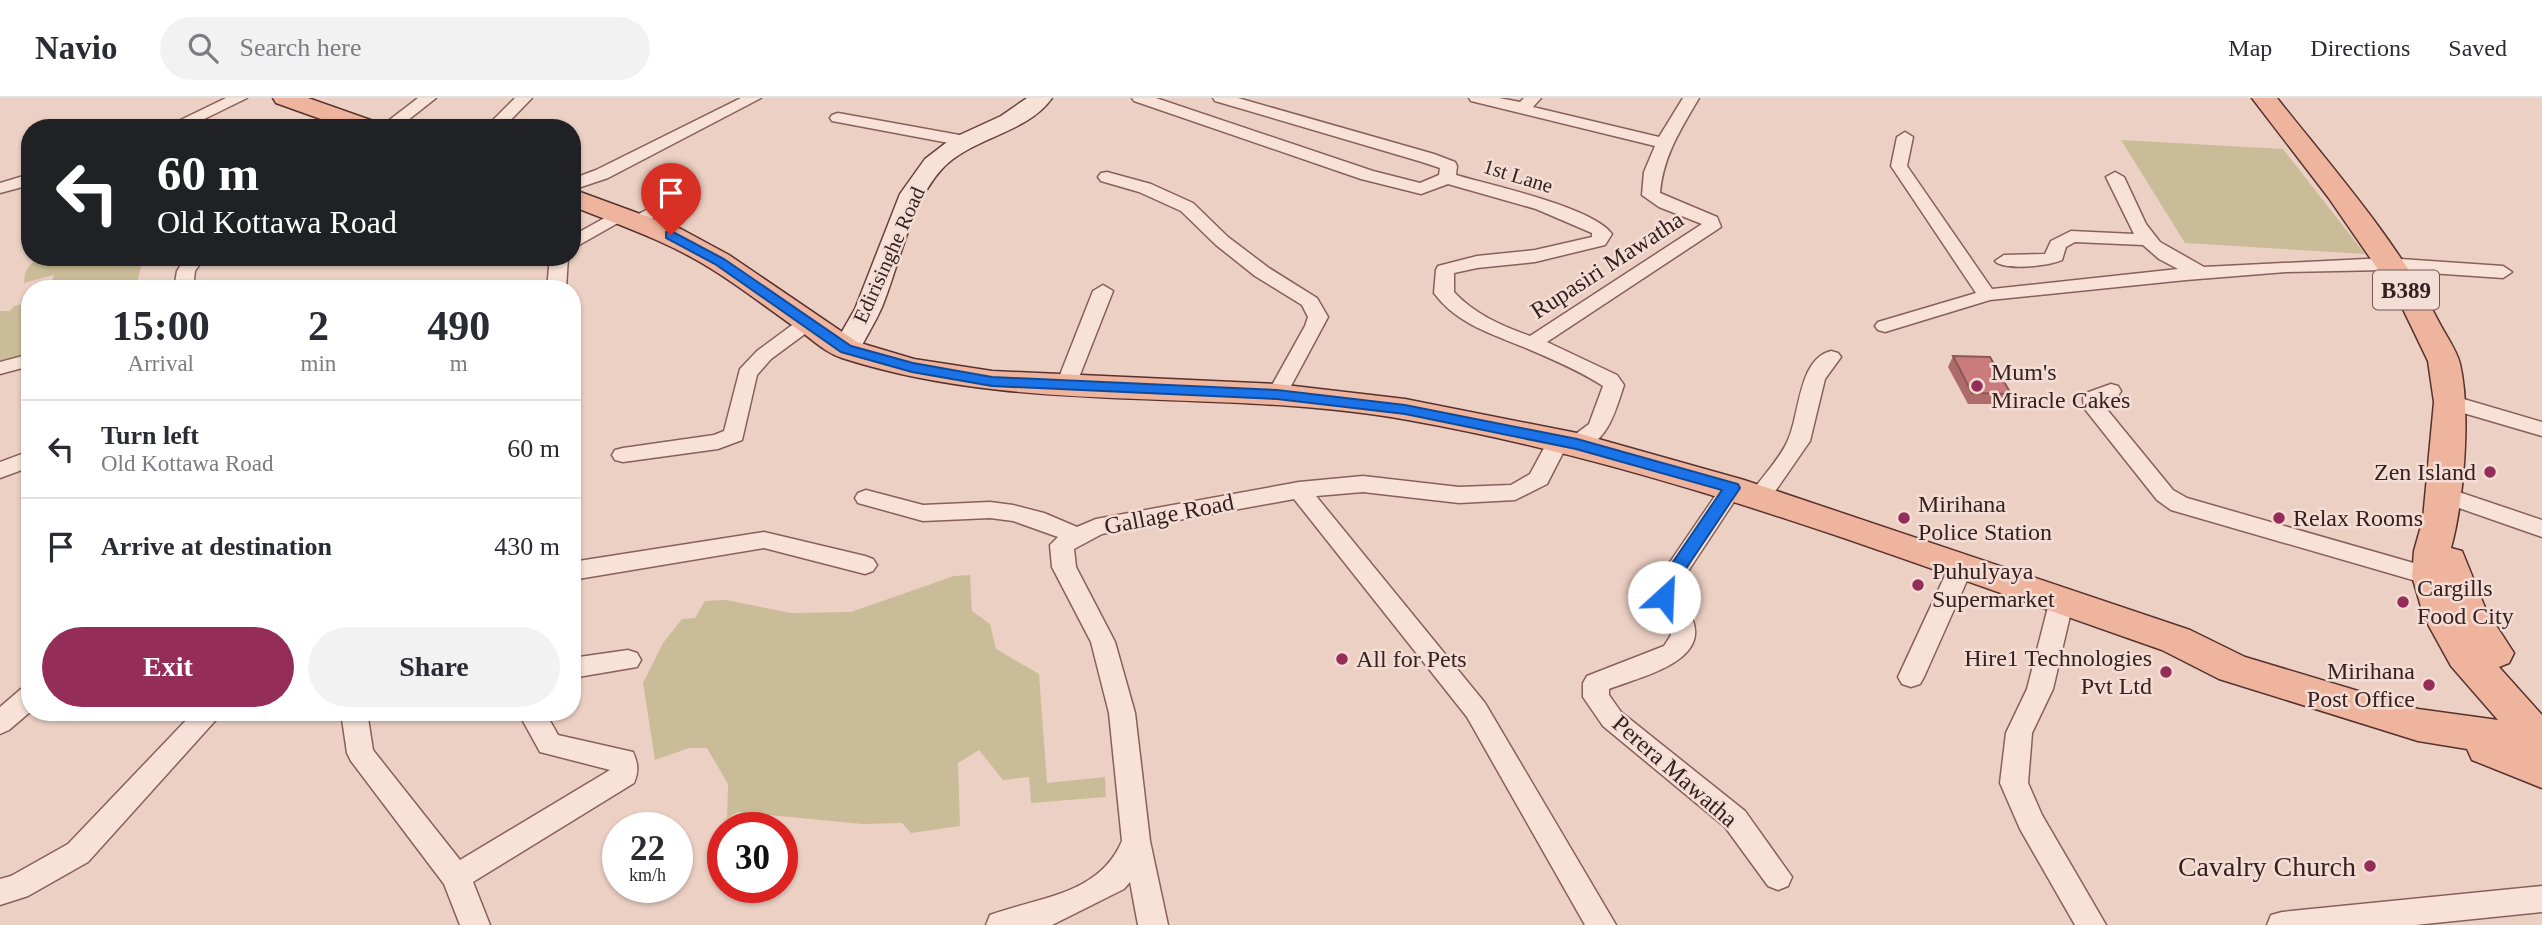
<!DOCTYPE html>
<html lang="en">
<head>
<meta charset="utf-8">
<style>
  :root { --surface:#fff; --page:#f2f2f3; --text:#2b2b33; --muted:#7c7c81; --line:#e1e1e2; --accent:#942d58 }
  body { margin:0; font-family:Georgia,serif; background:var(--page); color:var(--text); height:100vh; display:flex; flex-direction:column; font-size:26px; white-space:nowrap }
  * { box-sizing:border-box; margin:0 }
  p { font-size:23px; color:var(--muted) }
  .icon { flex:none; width:38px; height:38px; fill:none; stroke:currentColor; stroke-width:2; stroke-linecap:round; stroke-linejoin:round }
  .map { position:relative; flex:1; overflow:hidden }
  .sheet { position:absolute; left:21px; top:182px; width:560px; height:441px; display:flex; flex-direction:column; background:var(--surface); border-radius:28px; box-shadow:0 2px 5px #0004 }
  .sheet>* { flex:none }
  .top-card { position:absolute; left:21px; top:21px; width:560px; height:147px; border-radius:28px; box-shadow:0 2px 5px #0004; background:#202124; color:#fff; overflow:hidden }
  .speed { position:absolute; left:602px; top:714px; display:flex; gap:14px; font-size:35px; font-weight:700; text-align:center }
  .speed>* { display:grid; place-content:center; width:91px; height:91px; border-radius:50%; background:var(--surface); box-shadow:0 2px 5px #0004; line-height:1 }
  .speed small { font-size:18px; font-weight:400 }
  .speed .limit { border:10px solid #d22; background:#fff; color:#111 }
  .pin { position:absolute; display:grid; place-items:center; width:60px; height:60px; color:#fff; margin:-72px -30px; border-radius:50% 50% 50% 0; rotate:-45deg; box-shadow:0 0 7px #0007 }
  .pin .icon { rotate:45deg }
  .me { position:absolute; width:77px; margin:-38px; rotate:25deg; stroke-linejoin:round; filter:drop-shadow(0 0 5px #0008) }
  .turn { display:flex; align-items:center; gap:24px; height:147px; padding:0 21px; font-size:32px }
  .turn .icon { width:91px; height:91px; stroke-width:2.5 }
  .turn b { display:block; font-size:49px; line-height:60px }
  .eta { display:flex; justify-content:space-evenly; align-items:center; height:119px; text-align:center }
  .eta b { font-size:42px; font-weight:700; line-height:49px }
  .primary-button { display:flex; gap:14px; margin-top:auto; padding:14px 21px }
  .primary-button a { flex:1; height:80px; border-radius:42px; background:var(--accent); color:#fff; font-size:28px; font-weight:700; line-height:80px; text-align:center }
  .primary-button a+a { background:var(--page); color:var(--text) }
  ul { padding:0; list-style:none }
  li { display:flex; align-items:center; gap:21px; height:98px; padding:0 21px; border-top:2px solid var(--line) }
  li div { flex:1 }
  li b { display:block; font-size:26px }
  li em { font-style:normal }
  header { display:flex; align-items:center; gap:42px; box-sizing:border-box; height:98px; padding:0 35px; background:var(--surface); border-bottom:2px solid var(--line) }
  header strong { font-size:33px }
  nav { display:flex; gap:38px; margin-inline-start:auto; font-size:24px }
  .search { width:490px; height:63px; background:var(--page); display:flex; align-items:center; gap:18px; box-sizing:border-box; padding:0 24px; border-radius:38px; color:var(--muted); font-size:26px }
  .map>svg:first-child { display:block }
  .green { fill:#cabc98 }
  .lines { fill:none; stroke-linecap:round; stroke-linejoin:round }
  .minor-casing { stroke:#87605b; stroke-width:3 }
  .secondary-casing { stroke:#68423e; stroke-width:3 }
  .primary-casing { stroke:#55312f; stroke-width:3 }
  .minor { fill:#f8e1d7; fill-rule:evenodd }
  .secondary { fill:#f8e1d7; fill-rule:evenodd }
  .primary { fill:#eeb49d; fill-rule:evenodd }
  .wall { fill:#ad6b6a }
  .building { fill:#c97c7b; stroke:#8d5756; stroke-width:2 }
  .route { fill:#1a73e8; stroke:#114b97; stroke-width:2 }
  .poi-dot { fill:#942d58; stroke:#f4ddd4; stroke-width:2.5 }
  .labels { text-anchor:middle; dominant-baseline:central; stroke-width:5; stroke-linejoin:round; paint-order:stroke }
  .far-street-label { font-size:21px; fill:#37201f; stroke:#f4ddd4 }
  .shield { fill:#f4ddd4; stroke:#705955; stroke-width:2 }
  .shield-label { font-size:23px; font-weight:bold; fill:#37201f }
  .street-label { font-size:24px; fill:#37201f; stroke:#f4ddd4 }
  .poi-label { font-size:24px; fill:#37201f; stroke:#f4ddd4; text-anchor:start }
  .near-poi-label { font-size:28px; fill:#37201f; stroke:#f4ddd4; text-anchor:end }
</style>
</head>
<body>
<header>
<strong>Navio</strong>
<div class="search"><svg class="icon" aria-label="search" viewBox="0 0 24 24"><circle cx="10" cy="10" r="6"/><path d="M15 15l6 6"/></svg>Search here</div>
<nav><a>Map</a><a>Directions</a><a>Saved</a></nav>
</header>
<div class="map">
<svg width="2542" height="827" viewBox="0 0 2542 827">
  <rect width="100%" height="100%" fill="#edd0c4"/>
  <!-- green -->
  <path class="green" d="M2121,42l162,9 82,105 -180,-11z
    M45,159h98l-7,32h-87l5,-14 -30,8c1,-16 6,-21 21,-26z
    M30,204v52l-30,7v-50h10l4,-5z
    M970,477l2,36 18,13 6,25 43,25 8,109 58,-6 1,20 -75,6 -2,-26 -26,3 -24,-30 -21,13 2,63 -49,7 -9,-10 -40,1 -124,-12 -18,11 7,-5 1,-34 -21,-36h-18l-34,12 -12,-77 20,-40 19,-24 13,-1 10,-17 21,-1 65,13 60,-1 103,-36z"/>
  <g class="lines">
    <defs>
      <path id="minor" d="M226,0h21l-61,30h-22z
        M418,0h18l-38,30h-19z
        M515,0h17l-29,30h-18z
        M741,0h20l-153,80 -36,12v-11l24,-9z
        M1132,0h24l217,73 47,12 19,-8 1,-7 -18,-6 -207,-61 -2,-3h25l196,56 21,8 2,4 -1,9c34,10 137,32 156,59l-7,11 -70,17 -58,6 -23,5v19c20,22 48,34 76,44l172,-112 -43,-17 -17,-12 2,-23 11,-26 -184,-45 -2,-3h30l21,4 4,-4h17l-8,9 126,30 24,-39h16c-18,31 -36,58 -39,95l57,24 4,10 -174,115 70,33 7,10c-9,27 -16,58 -47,66l-10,-6 -20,39 -32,16 -56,3 -96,-11 -47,4 169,207 131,222h-31l-118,-208 -173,-218 -192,35 -28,15 2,18 39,75 20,71 15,128 18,84h-30l-8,-43 -6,7 -72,36h-66l4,-10c49,-18 109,-20 132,-74l-13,-128 -18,-71 -39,-75 -2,-22 8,-8 -45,-16 -23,-3 -67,3 -65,-18 -3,-5 3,-5 8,-3 57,15 67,-3 23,3 31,8 33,14 19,-8 203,-37 64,-6 96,11 52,-2 19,-11 21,-39h16l2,4 20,-15 14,-38c-23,-15 -51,-27 -77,-38 -34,-14 -69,-24 -92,-55l2,-23 2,-4 39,-10 58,-6 57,-13v-4l-56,-24 -88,-25 -27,10 -60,-15 -227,-78z
        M838,15l127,23 8,5 -8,5 -133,-25 -2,-3 2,-3z
        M1905,34l8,5 -6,29 85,123 186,-20 -19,-10 -16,-14 -68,-3 -9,5 -4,13c-13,6 -58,11 -67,1l9,-6 41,-1 6,-13 20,-10 63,3 -28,-57 9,-5 9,5 22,47 14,18 44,25 182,-9 117,8 9,6 -9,6 -117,-8 -100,2 -100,8 -196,20 -105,32 -7,-2 -3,-4 3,-4 98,-29 -85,-127 6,-29z
        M1107,74l44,12 42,19 35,34 41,31 48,30 11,19 -44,82h-14l-3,-5 38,-68 3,-9 -6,-12 -47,-29 -39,-31 -35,-34 -42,-19 -38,-11 -3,-4 3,-4z
        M30,76v11l-30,8v-10z
        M690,88l6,1 3,4 -3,4 -55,30 -6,1 -9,-5z
        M619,112l9,5 -3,4 -53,30v-13z
        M186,159h19l-10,14 -2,18h-19l3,-18z
        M550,159h18l-2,32h-19z
        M1103,187l10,6 -37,94 -3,5h-14l-3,-5 37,-94z
        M806,220l10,6 -3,4 -42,31 -14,16 -15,65 -24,9 -95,13 -8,-2 -3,-5 3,-5 8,-2 91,-13 10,-4 16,-62 17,-18 42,-31z
        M1831,253l7,2 3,4 -16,22 -15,62 -43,62 -8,3 -8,-3 -3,-5c12,-20 31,-37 40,-58 12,-25 10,-81 43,-89z
        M30,256v12l-30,8v-12z
        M2111,286l7,2 3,5 -3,5 -14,5 1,6 68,83 14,8 251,72 4,6 -4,6 -8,3 -259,-75 -14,-10 -73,-92 -1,-10 3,-5z
        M2450,297l92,27v14l-99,-29 -3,-5 3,-5z
        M30,353v16l-30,11v-16z
        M1732,382l8,3 3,5 -64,97 -3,11c6,6 13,13 16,22 19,44 -53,59 -83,71v6l12,17 124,99 47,66 -4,9 -10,4 -10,-4 -43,-59 -122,-101 -20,-29v-14l4,-7 77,-30 7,-11 -2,-14 -17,-24 3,-13 69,-101z
        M2444,389l98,33v17l-106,-37 -3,-5 3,-5z
        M764,434l101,24 8,3 4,6 -4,6 -8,3 -101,-26 -192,32v-18z
        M1961,460l8,3 4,6 -49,110 -4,7 -9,3 -9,-3 -4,-7 51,-110 4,-6z
        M2061,496l9,3 3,6 -20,86 -21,44 -4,50 14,32 64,110h-31l-55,-96 -20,-46 6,-50 21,-44 22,-86 3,-6z
        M628,552l9,3 4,7 -4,7 -65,11v-20z
        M30,588v26l-21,18 -9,4v-27l21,-18z
        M194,614h29l-135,150 -60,34 -28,9v-26l11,-3 57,-32z
        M341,614h26l6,38 87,110 150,-90 -70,-18 -22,-40h27l13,23 75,17c5,11 6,20 1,31l-161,99 17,43h-30l-16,-41 -93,-123 -4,-8z
        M2542,788v26l-127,13h-148l4,-10 11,-3z"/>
      <path id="secondary" d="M1027,0h25c-25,36 -82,39 -111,72 -30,33 -42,95 -59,137 -6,14 -15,28 -22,42l-4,6 -10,2 -10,-2 -4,-6 23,-40 45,-115 25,-35 26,-20 50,-23z"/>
      <path id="primary" d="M273,0h35l71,25 3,5h-36l-70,-25z
        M2252,0h25c57,72 122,145 164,228 6,11 16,25 19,38 11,47 4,137 -9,184l11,3 24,59 28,43 -5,10 -10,4 43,48v73l-70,-28 -5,-11 -49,-8 -199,-62 -57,-29c-248,-86 -494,-184 -754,-230 -188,-34 -383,-3 -566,-62 -16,-5 -29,-18 -42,-27 -30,-21 -59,-44 -90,-63 -43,-27 -91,-43 -138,-62v-17l109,40 48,26 128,87 57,17 78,12 285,13 128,15 172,34 167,47 446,150 55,27 173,52 80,11 -47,-54 -27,-49 -12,-41 2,-25 9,-32 11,-117 -6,-41 -26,-54 -27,-42 -47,-68z"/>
    </defs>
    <!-- minor casing -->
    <use href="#minor" class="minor-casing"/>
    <!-- secondary casing -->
    <use href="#secondary" class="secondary-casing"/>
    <!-- primary casing -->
    <use href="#primary" class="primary-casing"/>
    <!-- minor -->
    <use href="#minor" class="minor"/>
    <!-- secondary -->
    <use href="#secondary" class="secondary"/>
    <!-- primary -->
    <use href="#primary" class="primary"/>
  </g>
  <!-- wall -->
  <path class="wall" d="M1953,258l58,38 -5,10h-38l-20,-37z"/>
  <!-- building -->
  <path class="building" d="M1953,258l37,1 21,37 -39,-1z"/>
  <!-- route -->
  <path class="route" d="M671,133l53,28 127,87 62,17 79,14 285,13 128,15 172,34 161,45 2,4 -65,97 -5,17 -6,2 -9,-7 3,-13 64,-94 -146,-41 -171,-35 -128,-15 -285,-13 -80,-14 -71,-20 -126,-88 -49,-26v-6z"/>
  <!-- markers -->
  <g class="poi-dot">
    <circle cx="1977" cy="288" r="7"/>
    <circle cx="2490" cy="374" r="7"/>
    <circle cx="1904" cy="420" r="7"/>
    <circle cx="2279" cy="420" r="7"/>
    <circle cx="1918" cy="487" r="7"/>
    <circle cx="2403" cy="504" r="7"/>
    <circle cx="1342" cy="561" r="7"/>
    <circle cx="2166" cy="574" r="7"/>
    <circle cx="2429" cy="587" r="7"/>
    <circle cx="2370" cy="768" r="7"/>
  </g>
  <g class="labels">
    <!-- far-street labels -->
    <g class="far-street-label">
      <text transform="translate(1518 78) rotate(17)">1st Lane</text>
      <text transform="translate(889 157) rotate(-66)">Edirisinghe Road</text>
    </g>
    <!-- shield labels -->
    <rect class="shield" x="2373" y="172.5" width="66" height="39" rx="5"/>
    <g class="shield-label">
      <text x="2406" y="192">B389</text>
    </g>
    <!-- street labels -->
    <g class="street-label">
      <text transform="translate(1607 167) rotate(-33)">Rupasiri Mawatha</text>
      <text transform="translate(1169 416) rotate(-11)">Gallage Road</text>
      <text transform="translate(1675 673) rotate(41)">Perera Mawatha</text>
    </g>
    <!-- poi labels -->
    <g class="poi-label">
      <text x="1991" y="274">Mum's<tspan x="1991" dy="28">Miracle Cakes</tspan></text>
      <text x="2476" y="374" text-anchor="end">Zen Island</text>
      <text x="1918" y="406">Mirihana<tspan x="1918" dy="28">Police Station</tspan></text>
      <text x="2293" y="420">Relax Rooms</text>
      <text x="1932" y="473">Puhulyaya<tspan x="1932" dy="28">Supermarket</tspan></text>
      <text x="2417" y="490">Cargills<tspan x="2417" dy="28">Food City</tspan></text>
      <text x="2152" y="560" text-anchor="end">Hire1 Technologies<tspan x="2152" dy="28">Pvt Ltd</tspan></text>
      <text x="1356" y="561">All for Pets</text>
      <text x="2415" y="573" text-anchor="end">Mirihana<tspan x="2415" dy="28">Post Office</tspan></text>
    </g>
    <!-- near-poi labels -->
    <g class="near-poi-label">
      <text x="2356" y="768">Cavalry Church</text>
    </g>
  </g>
</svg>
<div class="speed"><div>22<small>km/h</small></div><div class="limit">30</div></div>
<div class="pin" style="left:671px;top:137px;background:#d93025"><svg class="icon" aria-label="arrive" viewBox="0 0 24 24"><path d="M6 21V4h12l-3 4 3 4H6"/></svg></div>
<svg class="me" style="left:1664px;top:499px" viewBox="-20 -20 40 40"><circle r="19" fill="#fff"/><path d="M0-13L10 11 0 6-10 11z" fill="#1a73e8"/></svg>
<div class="top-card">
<div class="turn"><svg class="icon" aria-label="left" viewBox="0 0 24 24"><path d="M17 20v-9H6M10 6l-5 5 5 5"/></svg><div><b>60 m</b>Old Kottawa Road</div></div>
</div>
<section class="sheet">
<div class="eta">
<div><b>15:00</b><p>Arrival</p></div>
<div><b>2</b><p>min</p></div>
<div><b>490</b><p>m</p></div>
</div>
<ul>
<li><svg class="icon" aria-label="left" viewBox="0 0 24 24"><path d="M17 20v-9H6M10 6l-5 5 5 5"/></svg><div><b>Turn left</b><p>Old Kottawa Road</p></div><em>60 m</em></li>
<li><svg class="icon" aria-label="arrive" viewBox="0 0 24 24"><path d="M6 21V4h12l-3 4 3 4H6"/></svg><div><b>Arrive at destination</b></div><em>430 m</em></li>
</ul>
<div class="primary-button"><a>Exit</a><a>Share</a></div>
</section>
</div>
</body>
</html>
